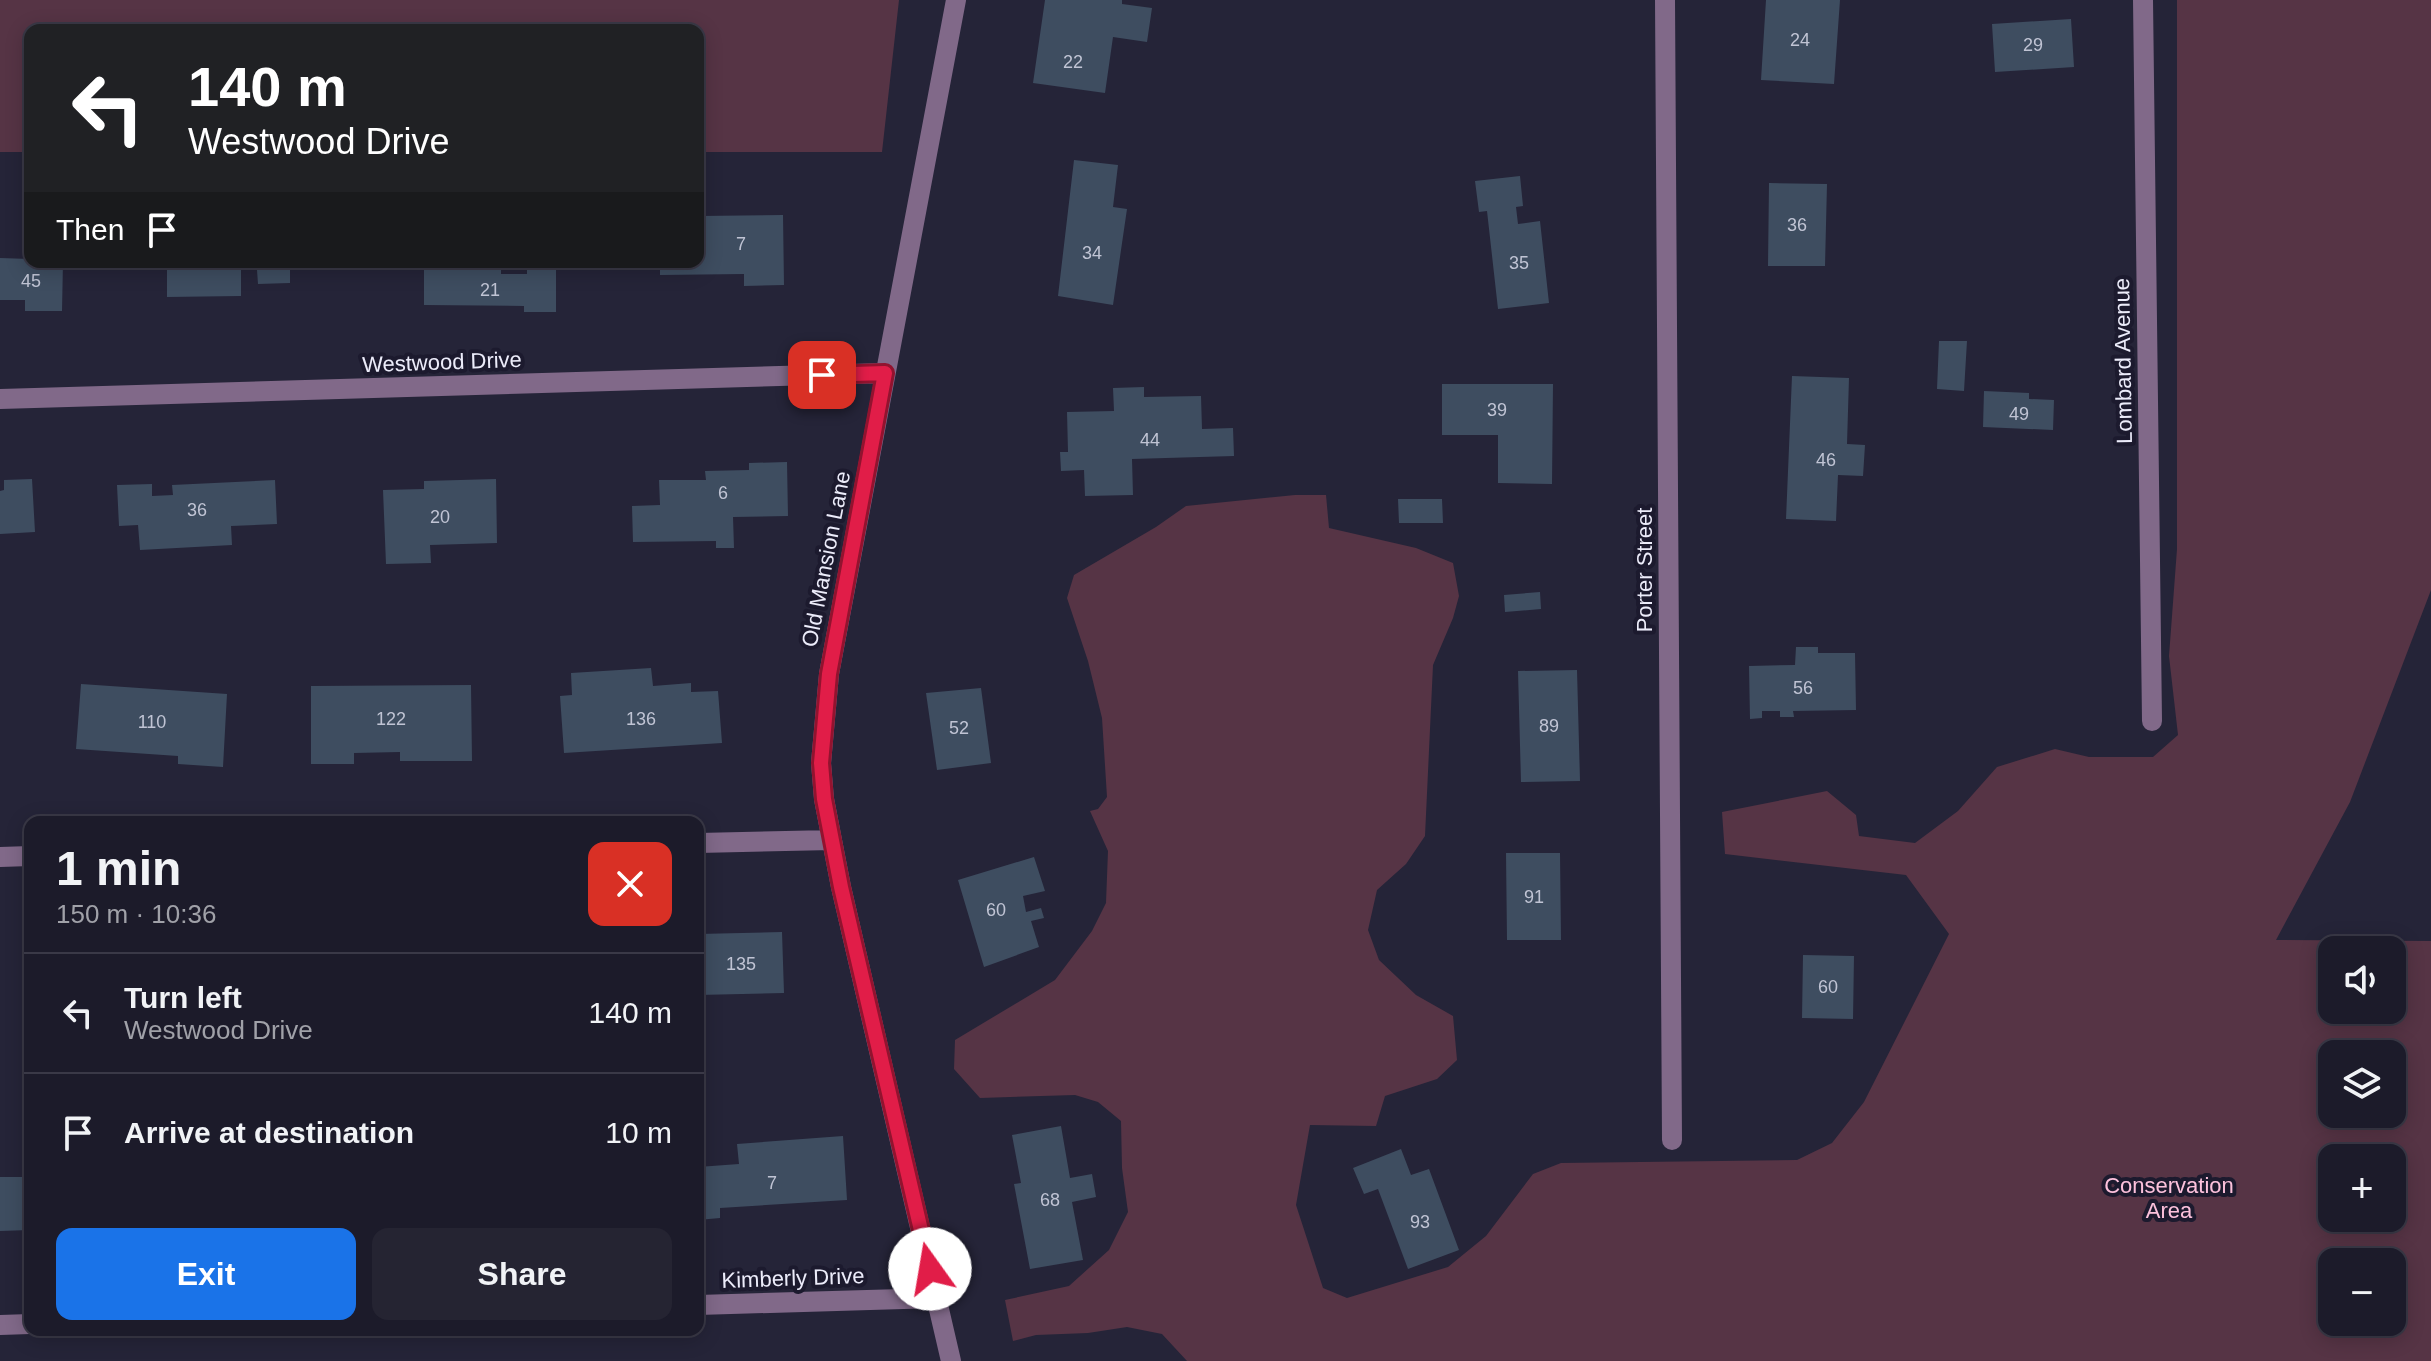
<!DOCTYPE html>
<html lang="en">
<head>
<meta charset="utf-8">
<style>
  :root { --surface:#1c1b2a; --page:#252432; --text:#f1f3f6; --muted:#a0a1a8; --line:#3a3947; --accent:#1a73e8 }
  body { margin:0; font-family:Arial,sans-serif; background:var(--page); color:var(--text); height:100vh; display:flex; flex-direction:column; font-size:30px; white-space:nowrap }
  * { box-sizing:border-box; margin:0 }
  p { font-size:26px; color:var(--muted) }
  .icon { flex:none; width:44px; height:44px; fill:none; stroke:currentColor; stroke-width:2; stroke-linecap:round; stroke-linejoin:round }
  .map { position:relative; flex:1; overflow:hidden }
  .details { position:absolute; left:24px; top:816px; width:680px; height:520px; display:flex; flex-direction:column; background:var(--surface); border-radius:16px; box-shadow:0 4px 20px #0003,0 0 0 2px var(--line) }
  .details>* { flex:none }
  .guide { position:absolute; left:24px; top:24px; width:680px; height:244px; border-radius:16px; box-shadow:0 4px 20px #0003,0 0 0 2px var(--line); background:#202124; color:#fff; overflow:hidden }
  .controls { position:absolute; left:2318px; top:936px; display:grid; gap:16px }
  .controls a { display:grid; place-items:center; width:88px; height:88px; border-radius:16px; background:var(--surface); box-shadow:0 4px 20px #0003,0 0 0 2px var(--line); font-size:40px }
  .pin { position:absolute; display:grid; place-items:center; width:68px; height:68px; color:#fff; margin:-34px; border-radius:16px; box-shadow:0 4px 12px #0006 }
  .me { position:absolute; width:88px; margin:-44px; rotate:347deg; stroke-linejoin:round; filter:drop-shadow(0 0 6px #0008) }
  .turn { display:flex; align-items:center; gap:28px; height:168px; padding:0 32px; font-size:36px }
  .turn .icon { width:104px; height:104px; stroke-width:2.5 }
  .turn b { display:block; font-size:56px; line-height:68px }
  .then { display:flex; align-items:center; height:76px; padding:0 32px; background:#0003; gap:16px; font-size:30px }
  .round { display:grid; place-items:center; flex:none; width:84px; height:84px; border-radius:16px; background:var(--page) }
  .headline { display:flex; align-items:center; justify-content:space-between; height:136px; padding:0 32px }
  h1 { font-size:48px; font-weight:700; line-height:60px }
  .button { display:flex; gap:16px; margin-top:auto; padding:16px 32px }
  .button a { flex:1; height:92px; border-radius:16px; background:var(--accent); color:#fff; font-size:32px; font-weight:700; line-height:92px; text-align:center }
  .button a+a { background:var(--page); color:var(--text) }
  ul { padding:0; list-style:none }
  li { display:flex; align-items:center; gap:24px; height:120px; padding:0 32px; border-top:2px solid var(--line) }
  li div { flex:1 }
  li b { display:block; font-size:30px }
  li em { font-style:normal }
  .map>svg:first-child { display:block }
  .green { fill:#563445; fill-rule:evenodd }
  .building { fill:#3e4d60 }
  .lines { fill:none; stroke-linecap:round; stroke-linejoin:round }
  .minor { stroke:#816989; stroke-width:20 }
  .route-casing { stroke:#92132f; stroke-width:20 }
  .route { stroke:#e11d48; stroke-width:14 }
  .labels { text-anchor:middle; dominant-baseline:central; stroke-width:8; stroke-linejoin:round; paint-order:stroke }
  .number-label { font-size:18px; fill:#c0c4d4 }
  .street-label { font-size:22px; fill:#ececfa; stroke:#1c1a2e }
  .park-label { font-size:22px; fill:#fcc1dc; stroke:#1c1a2e }
</style>
</head>
<body>
<div class="map">
<svg width="2431" height="1361" viewBox="0 0 2431 1361">
  <rect width="100%" height="100%" fill="#252438"/>
  <!-- green -->
  <path class="green" d="M0,0h899l-17,152h-184v-122h-668v122h-30z
    M2177,0h254v590l-81,212 -74,138 155,1v420h-1244l-25,-27 -35,-7 -39,6 -52,2 -23,6 -8,-41 64,-14 40,-36 19,-38 -6,-44 -1,-47 -23,-19 -23,-7 -95,3 -26,-29 1,-29 100,-60 37,-49 14,-28 2,-52 -18,-40 8,-2 9,-12 -5,-79 -14,-57 -21,-63 7,-23 82,-48 30,-21 109,-11h31l3,33 87,20 37,15 6,33 -6,22 -20,47 -8,171 -19,28 -29,26 -9,40 11,30 37,35 37,21 4,44 -20,19 -52,17 -9,30 -66,-1 -14,80 27,83 24,10 101,-31 38,-31 47,-62 28,-11 236,-3 35,-17 32,-41 85,-168 -43,-59 -181,-21 -3,-42 105,-21 29,24 3,21 56,7 43,-32 39,-44 58,-18 34,8h64l25,-22 -9,-79 8,-107zM2332,950h60v60h-60zM2332,1054h60v60h-60zM2332,1158h60v60h-60zM2332,1262h60v60h-60z"/>
  <!-- building -->
  <path class="building" d="M1045,0h77v4l30,4 -5,34 -34,-5 -8,56 -72,-10z
    M1766,0h74l-6,84 -73,-4z
    M2071,19l3,48 -79,5 -3,-48z
    M1074,160l44,5 -5,42 14,2 -14,96 -55,-9z
    M1520,176l3,30 -7,1 2,17 22,-3 9,82 -51,6 -11,-98 -8,1 -4,-31z
    M1769,183l58,1 -2,82h-57z
    M783,215l1,70 -40,1v-12l-84,1v-13h38l1,-46z
    M0,258l30,1v3h33l-1,49h-37v-11h-25z
    M167,262h123v21l-32,1 -1,-14h-16v26l-74,1z
    M424,262h77v12h26v-8h29v46h-32v-6l-100,-1z
    M1939,341h28l-3,50 -27,-2z
    M1792,376l57,2 -2,66 18,1 -2,31 -25,-1 -2,46 -50,-2z
    M1442,384h111l-1,100 -54,-1v-48h-56z
    M1144,387v10l57,-1 1,33 31,-1 1,28 -102,3 1,36 -48,1 -1,-26 -23,1 -1,-19h8l-1,-40 47,-1 -1,-23z
    M1984,391l45,2v6l25,1 -1,30 -70,-3z
    M787,462l1,54 -55,1 1,31h-18v-7l-83,1 -1,-36 28,-1 -1,-25h47l-1,-9 44,-1v-7z
    M32,479l3,53 -35,2v-43l4,-1v-10z
    M496,479l1,64 -67,2 1,18 -45,1 -3,-74 41,-1v-8z
    M275,480l2,44 -46,2 1,19 -92,5 -2,-25 -19,1 -2,-41 35,-1v12l21,-1 -1,-10z
    M1398,499h44l1,24h-44z
    M1540,592l1,17 -36,3 -1,-17z
    M1796,647h22v6h37l1,57 -63,1 1,6h-14v-6h-18v7l-12,1 -1,-53 46,-1z
    M651,668l2,18 38,-3v9l27,-1 4,52 -158,10 -4,-57 12,-1 -1,-22z
    M1577,670l3,111 -59,1 -3,-111z
    M81,684l146,10 -4,73 -45,-3v-8l-102,-7z
    M471,685l1,76h-72v-9l-46,1v11h-43v-78z
    M981,688l10,75 -54,7 -11,-77z
    M1506,853h54l1,87h-54z
    M1034,857l11,34 -22,5 3,16 15,-4 3,10 -13,3 8,26 -55,20 -26,-87z
    M782,932l2,61 -86,2v-61z
    M1803,955l51,1 -1,63 -51,-1z
    M1061,1126l9,52 22,-4 4,23 -24,5 11,58 -53,9 -16,-85 7,-1 -9,-48z
    M843,1136l4,64 -127,8v10l-22,2v-53l41,-3 -2,-20z
    M1401,1149l10,26 18,-6 30,81 -51,19 -30,-80 -14,5 -11,-26z
    M0,1177h30v53l-30,1z"/>
  <g class="lines">
    <!-- minor -->
    <path class="minor" d="M1665,0l7,1140
      M2143,0l9,721
      M0,399l885,-26
      M698,843l134,-3
      M0,857l30,-1
      M698,1305l239,-7
      M0,1325l30,-1
      M951,1361l-110,-474 -17,-88 -3,-36 8,-89 127,-674"/>
  </g>
  <g class="lines">
    <defs>
      <path id="route" d="M822,375l63,-2 -56,301 -8,89 3,36 17,88 89,382"/>
    </defs>
    <!-- route casing -->
    <use href="#route" class="route-casing"/>
    <!-- route -->
    <use href="#route" class="route"/>
  </g>
  <g class="labels">
    <!-- number labels -->
    <g class="number-label">
      <text x="1800" y="40">24</text>
      <text x="2033" y="45">29</text>
      <text x="1073" y="62">22</text>
      <text x="1797" y="225">36</text>
      <text x="741" y="244">7</text>
      <text x="1092" y="253">34</text>
      <text x="1519" y="263">35</text>
      <text x="31" y="281">45</text>
      <text x="490" y="290">21</text>
      <text x="1497" y="410">39</text>
      <text x="2019" y="414">49</text>
      <text x="1150" y="440">44</text>
      <text x="1826" y="460">46</text>
      <text x="723" y="493">6</text>
      <text x="197" y="510">36</text>
      <text x="440" y="517">20</text>
      <text x="1803" y="688">56</text>
      <text x="391" y="719">122</text>
      <text x="641" y="719">136</text>
      <text x="152" y="722">110</text>
      <text x="1549" y="726">89</text>
      <text x="959" y="728">52</text>
      <text x="1534" y="897">91</text>
      <text x="996" y="910">60</text>
      <text x="741" y="964">135</text>
      <text x="1828" y="987">60</text>
      <text x="772" y="1183">7</text>
      <text x="1050" y="1200">68</text>
      <text x="1420" y="1222">93</text>
    </g>
    <!-- street labels -->
    <g class="street-label">
      <text transform="translate(2123 361) rotate(-91)">Lombard Avenue</text>
      <text transform="translate(442 362) rotate(-2)">Westwood Drive</text>
      <text transform="translate(826 559) rotate(-79)">Old Mansion Lane</text>
      <text transform="translate(1644 570) rotate(-90)">Porter Street</text>
      <text transform="translate(793 1278) rotate(-2)">Kimberly Drive</text>
    </g>
    <!-- park labels -->
    <g class="park-label">
      <text x="2169" y="1185">Conservation<tspan x="2169" dy="25">Area</tspan></text>
    </g>
  </g>
</svg>
<div class="controls">
<a><svg class="icon" aria-label="sound" viewBox="0 0 24 24"><path d="M4 9h4l5-4v14l-5-4H4zM17 9q2 3 0 6"/></svg></a>
<a><svg class="icon" aria-label="layers" viewBox="0 0 24 24"><path d="M12 4l9 5-9 5-9-5zM3 14l9 5 9-5"/></svg></a>
<a>+</a>
<a>−</a>
</div>
<div class="pin" style="left:822px;top:375px;background:#d93025"><svg class="icon" aria-label="arrive" viewBox="0 0 24 24"><path d="M6 21V4h12l-3 4 3 4H6"/></svg></div>
<svg class="me" style="left:930px;top:1269px" viewBox="-20 -20 40 40"><circle r="19" fill="#fff"/><path d="M0-13L10 11 0 6-10 11z" fill="#e11d48"/></svg>
<div class="guide">
<div class="turn"><svg class="icon" aria-label="left" viewBox="0 0 24 24"><path d="M17 20v-9H6M10 6l-5 5 5 5"/></svg><div><b>140 m</b>Westwood Drive</div></div>
<div class="then">Then<svg class="icon" aria-label="arrive" viewBox="0 0 24 24"><path d="M6 21V4h12l-3 4 3 4H6"/></svg></div>
</div>
<section class="details">
<div class="headline"><div><h1>1 min</h1><p>150 m · 10:36</p></div><a class="round" style="background:#d93025;color:#fff"><svg class="icon" aria-label="close" viewBox="0 0 24 24"><path d="M6 6l12 12M18 6L6 18"/></svg></a></div>
<ul>
<li><svg class="icon" aria-label="left" viewBox="0 0 24 24"><path d="M17 20v-9H6M10 6l-5 5 5 5"/></svg><div><b>Turn left</b><p>Westwood Drive</p></div><em>140 m</em></li>
<li><svg class="icon" aria-label="arrive" viewBox="0 0 24 24"><path d="M6 21V4h12l-3 4 3 4H6"/></svg><div><b>Arrive at destination</b></div><em>10 m</em></li>
</ul>
<div class="button"><a>Exit</a><a>Share</a></div>
</section>
</div>
</body>
</html>
